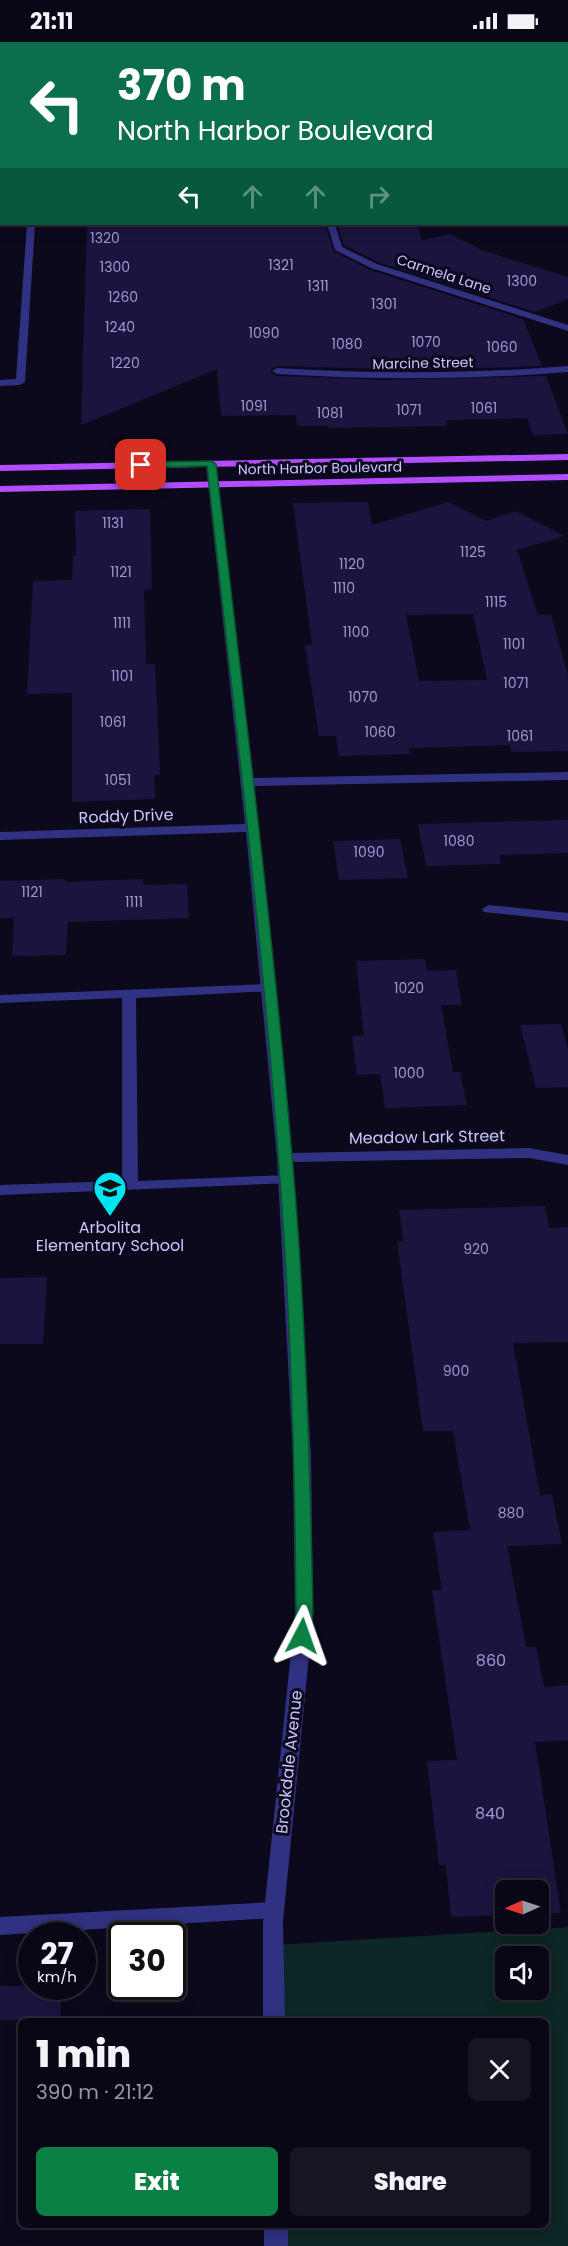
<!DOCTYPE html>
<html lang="en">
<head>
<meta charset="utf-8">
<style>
  :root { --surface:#090715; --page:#171522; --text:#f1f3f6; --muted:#9999a0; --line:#292834; --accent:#0b8043 }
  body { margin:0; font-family:Poppins,sans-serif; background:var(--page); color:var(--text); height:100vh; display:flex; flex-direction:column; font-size:22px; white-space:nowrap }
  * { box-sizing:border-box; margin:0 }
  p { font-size:20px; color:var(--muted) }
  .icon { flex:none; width:33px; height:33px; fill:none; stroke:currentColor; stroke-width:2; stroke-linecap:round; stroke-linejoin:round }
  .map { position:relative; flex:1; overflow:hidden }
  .panel { position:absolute; left:18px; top:1976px; width:531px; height:210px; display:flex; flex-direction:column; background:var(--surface); border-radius:9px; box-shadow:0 3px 15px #0003,0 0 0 2px var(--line) }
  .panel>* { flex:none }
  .hud { position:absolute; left:0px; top:0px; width:568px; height:183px; box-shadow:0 3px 15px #0003,0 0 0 2px var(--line); background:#0b6e4f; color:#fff; overflow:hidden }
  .needle { width:39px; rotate:267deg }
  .fabs { position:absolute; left:495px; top:1838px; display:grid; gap:12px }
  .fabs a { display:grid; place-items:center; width:54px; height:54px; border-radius:9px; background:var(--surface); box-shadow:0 3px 15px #0003,0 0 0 2px var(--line); font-size:30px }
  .speed { position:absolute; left:18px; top:1880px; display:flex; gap:12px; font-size:30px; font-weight:700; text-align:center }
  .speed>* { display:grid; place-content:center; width:78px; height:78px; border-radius:50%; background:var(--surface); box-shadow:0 3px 15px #0003,0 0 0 2px var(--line); line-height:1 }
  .speed small { font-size:15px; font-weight:400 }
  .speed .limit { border:3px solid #111; border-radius:9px; background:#fff; color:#111 }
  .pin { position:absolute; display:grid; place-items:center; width:51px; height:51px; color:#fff; margin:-26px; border-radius:12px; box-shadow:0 3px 9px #0006 }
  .me { position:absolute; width:66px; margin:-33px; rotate:4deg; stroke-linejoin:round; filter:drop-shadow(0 0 4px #0008) }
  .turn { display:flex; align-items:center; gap:21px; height:126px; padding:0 18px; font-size:27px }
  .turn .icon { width:78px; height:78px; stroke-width:2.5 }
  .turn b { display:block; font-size:42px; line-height:51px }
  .lanes { display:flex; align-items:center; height:57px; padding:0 18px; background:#0003; justify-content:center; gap:30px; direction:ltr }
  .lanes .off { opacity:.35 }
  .round { display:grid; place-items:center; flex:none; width:63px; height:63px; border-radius:9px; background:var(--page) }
  .head { display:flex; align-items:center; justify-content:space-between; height:102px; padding:0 18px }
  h1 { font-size:36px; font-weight:800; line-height:45px }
  .cta { display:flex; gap:12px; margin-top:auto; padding:12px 18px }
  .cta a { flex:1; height:69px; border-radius:9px; background:var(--accent); color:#fff; font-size:24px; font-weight:800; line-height:69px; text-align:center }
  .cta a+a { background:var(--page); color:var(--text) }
  .status { display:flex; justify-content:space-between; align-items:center; height:42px; padding:0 30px; background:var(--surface); direction:ltr }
  .status svg { height:16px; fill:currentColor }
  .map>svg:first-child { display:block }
  .green { fill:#0c2725; fill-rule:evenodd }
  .building { fill:#1b143f; fill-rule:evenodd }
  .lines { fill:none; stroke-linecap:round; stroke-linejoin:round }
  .service { fill:#303180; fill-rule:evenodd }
  .minor { fill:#303180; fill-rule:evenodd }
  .primary { fill:#b44cff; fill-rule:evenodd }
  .route { fill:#0b8043; stroke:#07532c; stroke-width:1.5 }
  .labels { text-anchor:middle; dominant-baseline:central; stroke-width:6; stroke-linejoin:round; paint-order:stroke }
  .number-label { font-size:14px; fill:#9e99cf }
  .far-street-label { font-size:14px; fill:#c9c5ff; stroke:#0c091c }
  .street-label { font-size:16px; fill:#c9c5ff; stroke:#0c091c }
  .poi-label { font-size:16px; fill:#c9c5ff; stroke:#0c091c }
  .near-number-label { font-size:16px; fill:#9e99cf }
</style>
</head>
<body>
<div class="status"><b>21:11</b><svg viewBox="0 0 49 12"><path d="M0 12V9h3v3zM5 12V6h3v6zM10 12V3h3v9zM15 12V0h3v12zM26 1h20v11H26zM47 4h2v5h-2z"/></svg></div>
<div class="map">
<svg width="568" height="2204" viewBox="0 0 568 2204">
  <rect width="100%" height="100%" fill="#0c091c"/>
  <!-- green -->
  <path class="green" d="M568,1885v319h-282l-1,-21 261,-1v-204h-269l-3,-75zM506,1914h32v33h-32z"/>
  <!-- building -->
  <path class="building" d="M87,182h49v2l189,-2 9,28 36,18 153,49 19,47 -120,4 -145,-4 -6,3v4l6,3 109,4 160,-4 22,58 -35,1 -6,-17 -78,2 -3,1 1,5 -119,2v-2h-31l-1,-11 -75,1 -4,-47 -136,56z
    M337,182h80l5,16 28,-6 34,17 84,26v22l-33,13 -157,-50 -34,-17z
    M368,460l4,23 76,-23 38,19 30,-10 49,25 -48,14 21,65h13l17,60v76l-57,1 -1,-7 -101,3 1,6 -71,2 -3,-20h-17l-14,-91h7l-19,-142zM473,572l14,66 -68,1 -13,-66z
    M150,467l2,80 -8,1 2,74h9l5,111h-6l1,24 -83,3v-109l-45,1 6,-113 39,-1 1,-24 3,-1 -1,-44z
    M568,778v33l-69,2 2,9 -75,2 -8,-42z
    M400,797l8,39 -69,2 -6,-39z
    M65,837v3l78,-3v6l44,-1 2,34 -121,4 -2,33 -54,1 2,-38h-14v-37z
    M425,917l2,12 29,-1 6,35h-21l12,67h7l7,33 -82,3 -5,-34 -23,1 -5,-39h12l-8,-75z
    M561,982l7,25v38l-32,1 -16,-63z
    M545,1164l4,22 19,-1v115l-55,1 27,152 12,-1 10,50 -55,2 19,101h10l8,40 24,-2v55l-33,2 26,171 -23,1v-24h-32v25l-55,2 -5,-52h-7l-12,-104 30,-1 -25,-170h10l-9,-58 37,-2 -17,-99h-30l-26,-190h7l-5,-31z
    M47,1235l-4,67h-43v-66z
    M0,1944h62l-2,34h-60z"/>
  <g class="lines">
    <!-- service -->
    <path class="service" d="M268,942l5,1 2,3 -2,3 -137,7 2,183 149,-6 5,2 3,3 -3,3 -292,12v-10l122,-4v-183l-122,5v-8z
      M274,1860l7,2 3,6 -3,6 -7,2 -274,17v-18z"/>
    <!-- minor -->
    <path class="minor" d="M40,0h6v2h-6z
      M567,10h1v4h-1z
      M0,13h2v4h-2z
      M567,78h1v4h-1z
      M567,141h1v4h-1z
      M27,182h8l-10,158 -5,3 -20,1v-6l16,-1z
      M327,182h8l7,23 35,17 191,61v6l-197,-63 -36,-18z
      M568,324v6c-97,8 -194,8 -291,2l-5,-3 5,-3c97,6 194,6 291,-2z
      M211,419l5,3 37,314 315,-6v8l-315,6 39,367 237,-5 39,7v10l-39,-7 -236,4 18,294 2,158 -30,308 2,98h-22v-98l32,-308 -2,-158 -16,-298 -31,-326 -246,8v-8l245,-8 -39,-360z
      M489,863l79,8v8l-84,-9 -2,-3z
      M264,2182h24v22h-24z"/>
    <!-- primary -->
    <path class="primary" d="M568,412v6l-568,11v-6z
      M568,432v6l-568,12v-6z"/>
  </g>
  <!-- route -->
  <path class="route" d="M211,419l5,3c28,238 58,476 78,715 12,144 16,290 19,435l-3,22 -8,7 -9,-7 3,-22c-1,-145 -5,-290 -16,-434 -17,-238 -47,-476 -73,-714l-66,2 -5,-3 5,-3z"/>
  <!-- icons -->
  <defs>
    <symbol id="school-pin" viewBox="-11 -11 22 30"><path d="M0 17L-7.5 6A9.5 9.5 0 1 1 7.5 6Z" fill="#00e3f0" stroke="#0c091c"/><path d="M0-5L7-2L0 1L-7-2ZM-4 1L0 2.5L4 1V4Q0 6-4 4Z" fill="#111"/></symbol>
  </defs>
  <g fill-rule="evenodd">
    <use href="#school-pin" x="91" y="1127" width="38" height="52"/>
  </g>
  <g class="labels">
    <!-- number labels -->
    <g class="number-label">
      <text x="105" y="196">1320</text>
      <text x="281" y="223">1321</text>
      <text x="115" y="225">1300</text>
      <text x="522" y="239">1300</text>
      <text x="318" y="244">1311</text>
      <text x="123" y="255">1260</text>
      <text x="384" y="262">1301</text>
      <text x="120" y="285">1240</text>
      <text x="264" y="291">1090</text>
      <text x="426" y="300">1070</text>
      <text x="347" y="302">1080</text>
      <text x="502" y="305">1060</text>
      <text x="125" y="321">1220</text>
      <text x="254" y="364">1091</text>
      <text x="484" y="366">1061</text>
      <text x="409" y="368">1071</text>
      <text x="330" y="371">1081</text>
      <text x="113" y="481">1131</text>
      <text x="473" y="510">1125</text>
      <text x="352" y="522">1120</text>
      <text x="121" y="530">1121</text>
      <text x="344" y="546">1110</text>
      <text x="496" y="560">1115</text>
      <text x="122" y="581">1111</text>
      <text x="356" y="590">1100</text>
      <text x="514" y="602">1101</text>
      <text x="122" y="634">1101</text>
      <text x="516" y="641">1071</text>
      <text x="363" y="655">1070</text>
      <text x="113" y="680">1061</text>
      <text x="380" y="690">1060</text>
      <text x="520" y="694">1061</text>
      <text x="118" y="738">1051</text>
      <text x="459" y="799">1080</text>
      <text x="369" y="810">1090</text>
      <text x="32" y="850">1121</text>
      <text x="134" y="860">1111</text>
      <text x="409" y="946">1020</text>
      <text x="409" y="1031">1000</text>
      <text x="476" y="1207">920</text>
      <text x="456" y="1329">900</text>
      <text x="511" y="1471">880</text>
    </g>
    <!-- far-street labels -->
    <g class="far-street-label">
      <text transform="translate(444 232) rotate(18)">Carmela Lane</text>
      <text transform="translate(423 321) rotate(-1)">Marcine Street</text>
      <text transform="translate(320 426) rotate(-1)">North Harbor Boulevard</text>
    </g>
    <!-- street labels -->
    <g class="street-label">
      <text transform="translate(126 774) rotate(-2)">Roddy Drive</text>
      <text transform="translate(427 1095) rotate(-1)">Meadow Lark Street</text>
      <text transform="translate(289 1720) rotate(-84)">Brookdale Avenue</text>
    </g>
    <!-- poi labels -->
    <g class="poi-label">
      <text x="110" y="1185">Arbolita<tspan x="110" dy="18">Elementary School</tspan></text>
    </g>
    <!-- near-number labels -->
    <g class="near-number-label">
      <text x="491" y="1618">860</text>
      <text x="490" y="1771">840</text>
    </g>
  </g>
</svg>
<div class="fabs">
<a><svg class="needle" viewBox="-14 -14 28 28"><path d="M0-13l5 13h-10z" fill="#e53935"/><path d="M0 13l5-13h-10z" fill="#9999a0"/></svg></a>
<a><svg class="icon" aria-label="sound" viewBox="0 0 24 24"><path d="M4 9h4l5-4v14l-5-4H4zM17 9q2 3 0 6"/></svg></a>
</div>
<div class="speed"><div>27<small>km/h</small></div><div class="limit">30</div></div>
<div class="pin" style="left:141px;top:423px;background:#d93025"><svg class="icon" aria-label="arrive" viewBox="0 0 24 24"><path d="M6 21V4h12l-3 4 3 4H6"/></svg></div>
<svg class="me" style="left:302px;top:1594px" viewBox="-20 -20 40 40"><path d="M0-17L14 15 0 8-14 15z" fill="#0b8043" stroke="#fff" stroke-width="4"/></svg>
<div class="hud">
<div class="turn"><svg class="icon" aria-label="left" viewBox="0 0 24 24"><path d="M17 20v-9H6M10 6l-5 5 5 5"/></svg><div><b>370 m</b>North Harbor Boulevard</div></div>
<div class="lanes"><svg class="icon" aria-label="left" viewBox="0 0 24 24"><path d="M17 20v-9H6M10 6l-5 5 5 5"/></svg><svg class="icon off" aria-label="ahead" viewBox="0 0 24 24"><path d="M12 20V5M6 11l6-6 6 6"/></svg><svg class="icon off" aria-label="ahead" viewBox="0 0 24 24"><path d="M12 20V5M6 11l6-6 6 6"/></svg><svg class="icon off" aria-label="right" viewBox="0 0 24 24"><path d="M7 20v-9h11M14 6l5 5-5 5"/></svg></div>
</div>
<section class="panel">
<div class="head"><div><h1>1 min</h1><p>390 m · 21:12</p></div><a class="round"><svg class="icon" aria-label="close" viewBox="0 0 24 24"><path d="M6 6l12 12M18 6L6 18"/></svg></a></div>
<div class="cta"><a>Exit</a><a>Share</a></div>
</section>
</div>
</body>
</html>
